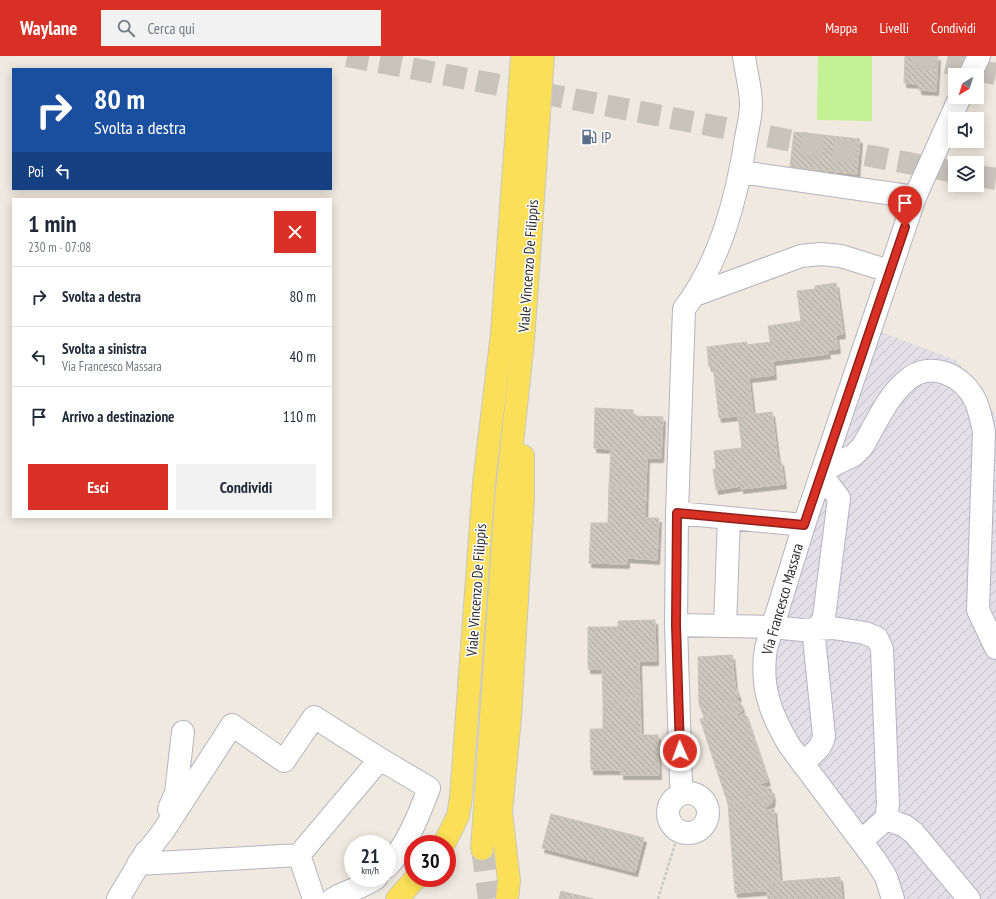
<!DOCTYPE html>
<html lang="it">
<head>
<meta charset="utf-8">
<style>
  :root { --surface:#fff; --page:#f2f2f3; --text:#1f2937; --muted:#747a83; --line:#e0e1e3; --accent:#d93025 }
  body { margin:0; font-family:"PT Sans Narrow",sans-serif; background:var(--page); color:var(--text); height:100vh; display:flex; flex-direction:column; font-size:15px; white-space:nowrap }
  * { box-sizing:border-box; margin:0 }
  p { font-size:13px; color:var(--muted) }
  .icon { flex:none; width:22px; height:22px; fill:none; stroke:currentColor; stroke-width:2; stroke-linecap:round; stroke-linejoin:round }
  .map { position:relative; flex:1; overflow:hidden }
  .drawer { position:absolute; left:12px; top:142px; width:320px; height:320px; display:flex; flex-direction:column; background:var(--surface); border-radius:0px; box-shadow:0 2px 10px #0003 }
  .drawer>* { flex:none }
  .guide { position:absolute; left:12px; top:12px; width:320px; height:122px; border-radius:0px; box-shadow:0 2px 10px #0003; background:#1a4fa0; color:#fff; overflow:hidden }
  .needle { width:26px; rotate:218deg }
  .buttons { position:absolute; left:948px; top:12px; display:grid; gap:8px }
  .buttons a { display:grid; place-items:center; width:36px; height:36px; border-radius:0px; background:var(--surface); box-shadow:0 2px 10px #0003; font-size:20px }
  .speed { position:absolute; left:344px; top:779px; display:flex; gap:8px; font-size:20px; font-weight:700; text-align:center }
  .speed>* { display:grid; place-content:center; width:52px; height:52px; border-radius:50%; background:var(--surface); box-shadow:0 2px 10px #0003; line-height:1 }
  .speed small { font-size:10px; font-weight:400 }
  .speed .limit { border:6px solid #d22; background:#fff; color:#111 }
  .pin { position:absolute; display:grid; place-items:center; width:34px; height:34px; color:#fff; margin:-41px -17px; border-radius:50% 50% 50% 0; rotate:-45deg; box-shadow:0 0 4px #0007 }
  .pin .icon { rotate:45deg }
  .me { position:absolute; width:44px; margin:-22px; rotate:358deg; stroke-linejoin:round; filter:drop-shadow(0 0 3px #0008) }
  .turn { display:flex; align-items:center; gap:14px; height:84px; padding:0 16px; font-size:18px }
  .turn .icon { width:52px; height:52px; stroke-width:2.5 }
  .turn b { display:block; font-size:28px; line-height:34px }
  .then { display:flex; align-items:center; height:38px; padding:0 16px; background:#0003; gap:8px; font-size:15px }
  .round { display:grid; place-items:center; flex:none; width:42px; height:42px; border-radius:0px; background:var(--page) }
  .overview { display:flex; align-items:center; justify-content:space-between; height:68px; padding:0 16px }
  h1 { font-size:24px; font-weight:600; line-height:30px }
  .cta { display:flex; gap:8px; margin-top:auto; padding:8px 16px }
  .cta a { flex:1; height:46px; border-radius:0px; background:var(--accent); color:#fff; font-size:16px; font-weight:600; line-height:46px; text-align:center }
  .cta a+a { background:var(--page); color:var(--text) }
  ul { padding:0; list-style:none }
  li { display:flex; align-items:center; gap:12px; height:60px; padding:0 16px; border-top:1px solid var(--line) }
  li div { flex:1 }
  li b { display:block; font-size:15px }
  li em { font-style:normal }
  header { display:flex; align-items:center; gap:24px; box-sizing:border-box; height:56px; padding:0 20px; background:var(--accent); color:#fff }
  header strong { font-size:19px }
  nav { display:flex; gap:22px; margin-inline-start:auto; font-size:14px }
  .search { width:280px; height:36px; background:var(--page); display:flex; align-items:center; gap:10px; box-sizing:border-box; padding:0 14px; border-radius:0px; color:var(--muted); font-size:15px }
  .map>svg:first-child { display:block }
  .industrial { fill:url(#industrial-furrows) }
  .pitch { fill:#c3f193 }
  .building { fill:url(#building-back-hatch); stroke:#cbc5b8; filter:url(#shadow) }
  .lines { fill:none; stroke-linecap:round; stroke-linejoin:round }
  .major-tunnel { stroke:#c8c3bb; stroke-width:22; stroke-dasharray:22 11; stroke-linecap:butt }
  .highway-tunnel { stroke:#c8c3bb; stroke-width:22; stroke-dasharray:22 11; stroke-linecap:butt }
  .minor-casing { stroke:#b3b4c1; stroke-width:24 }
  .major-casing { stroke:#c8c8c8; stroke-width:24 }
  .path { stroke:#c8c8c8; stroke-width:2.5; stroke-dasharray:3 2; stroke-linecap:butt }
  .minor { stroke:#fff; stroke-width:22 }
  .major { stroke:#fbdf58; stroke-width:22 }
  .route-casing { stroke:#8d1f18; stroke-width:10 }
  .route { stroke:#d93025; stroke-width:7 }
  .labels { text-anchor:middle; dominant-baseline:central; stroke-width:3; stroke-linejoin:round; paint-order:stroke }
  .service-label { font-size:15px; fill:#4e5e75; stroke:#fff; text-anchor:start }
  .street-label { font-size:15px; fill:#2d2d2d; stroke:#fff }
</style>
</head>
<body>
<header>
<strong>Waylane</strong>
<div class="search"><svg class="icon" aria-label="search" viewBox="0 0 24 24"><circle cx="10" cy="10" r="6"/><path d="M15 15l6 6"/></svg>Cerca qui</div>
<nav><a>Mappa</a><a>Livelli</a><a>Condividi</a></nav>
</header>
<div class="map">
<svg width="996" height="843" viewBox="0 0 996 843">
  <defs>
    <pattern id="industrial-furrows" width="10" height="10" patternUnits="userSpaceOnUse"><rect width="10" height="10" fill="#e2dfe7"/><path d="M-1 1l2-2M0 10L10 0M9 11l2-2" fill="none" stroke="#c2c0c6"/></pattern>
    <pattern id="building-back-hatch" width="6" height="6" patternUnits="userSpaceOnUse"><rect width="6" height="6" fill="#cbc7bd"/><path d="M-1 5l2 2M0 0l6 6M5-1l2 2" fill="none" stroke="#afaba3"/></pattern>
    <filter id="shadow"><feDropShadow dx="2.5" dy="4.5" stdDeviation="0" flood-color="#0004"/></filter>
  </defs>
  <rect width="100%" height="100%" fill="#efe9df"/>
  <!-- industrial -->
  <path class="industrial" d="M868,271l87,33 21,21 20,36v482h-105l-91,-134 -39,-87z"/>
  <!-- pitch -->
  <path class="pitch" d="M818,0h54v65l-55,-1z"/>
  <!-- building -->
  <path class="building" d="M905,0h33l-2,35 -17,-1v-6l-15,-1z
    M794,76l66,7 -3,35 -67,-7z
    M836,227l7,51 -7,1 2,14 -11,1 1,4 -55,7 -5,-35 33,-5 -4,-30 18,-2v-3z
    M747,286v3l24,-3 3,33 -25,3 4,36 -34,4 -6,-52 -4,1 -2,-20z
    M595,352l38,2v6l30,1 -2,41h-14l-1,30 -37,-2 2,-37 -17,-1z
    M772,356l6,49h3l3,23 -43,5v-3l-25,4 -3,-21h3l-2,-18 28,-3 -4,-32z
    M609,430l37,2 -1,30h14l-2,42 -30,-2v6l-38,-1 2,-40h17z
    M655,564l1,41h-17l1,37 -37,1 -1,-30h-14v-42h30v-6z
    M732,599l3,31 4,11 -9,2 4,9 -30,9 -5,-13 -1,-47z
    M640,642l1,37h17l1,40h-38v-5h-30l-1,-41h13v-30z
    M737,644l3,2 2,6v3l-6,4 -5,-14z
    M734,652l3,9 8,-4 23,68 -8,3 4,13 -36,7 -28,-85z
    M760,729l11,4 2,8 -1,6 -7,5z
    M764,741l1,13 9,-1 6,72 -20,2 1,8 -26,2 -7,-89z
    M551,758l93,24 -9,34 -93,-24z
    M840,821l2,22h-74l-1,-8h-6l-1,-8z
    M561,835l33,8h-35z"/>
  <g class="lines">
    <!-- major-tunnel -->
    <path class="major-tunnel" d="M482,793l7,50"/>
    <!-- highway-tunnel -->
    <path class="highway-tunnel" d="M347,0l608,116
      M914,0l82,18
      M977,120l19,3"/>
    <defs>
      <path id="minor" d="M970,19l9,-19
        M741,116l174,25
        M695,239l106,-39 20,-2 20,2 48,15
        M823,414l31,-15 8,-8c13,-21 24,-49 44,-66 24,-22 58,-6 70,21 4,10 6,20 8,30l-6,178 18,38
        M677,457l127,12
        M676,569l97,2 29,3 31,-2 32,5 12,5 5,11 6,155 -2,15
        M725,570l4,-108
        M802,707c9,-8 20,-14 22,-27l-10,-98 10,-21 15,-119 -18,-24
        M668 757a20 20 0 1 1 40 0a20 20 0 1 1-40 0Z
        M684,737l-3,-10 -5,-158 1,-112 7,-204c37,-49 53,-112 62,-171 2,-11 5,-23 5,-33 0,-16 -5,-33 -7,-49
        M169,753l7,-16 7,-61
        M861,785l25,-22 19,7 9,7 55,66
        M138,808l26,-34 68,-105 52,36 30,-44 66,42 49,29c-10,27 -22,57 -42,79
        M138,808l161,-9
        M118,843l28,-47
        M314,843l-15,-44 81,-96
        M333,843c15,-9 29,-11 43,-21
        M893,843l-7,-22 -10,-16 -87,-116c-19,-32 -29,-59 -23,-97l38,-123 111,-328 45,-100"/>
      <path id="major" d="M444,788l14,-28 3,-19 23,-314 18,-150 20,-277
        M482,793l24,-349 17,-159 20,-285
        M397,843l19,-21
        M507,843l2,-18 -8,-69 9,-94 13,-220v-42"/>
    </defs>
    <!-- minor casing -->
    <use href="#minor" class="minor-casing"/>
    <!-- major casing -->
    <use href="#major" class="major-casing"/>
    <!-- path -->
    <path class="path" d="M658,843l21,-68"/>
    <!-- minor -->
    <use href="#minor" class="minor"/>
    <!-- major -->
    <use href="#major" class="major"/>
  </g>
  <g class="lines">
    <defs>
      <path id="route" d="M680,695l-4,-126 1,-112 127,12 101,-298"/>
    </defs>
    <!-- route casing -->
    <use href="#route" class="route-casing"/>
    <!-- route -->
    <use href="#route" class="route"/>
  </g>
  <!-- icons -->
  <defs>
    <symbol id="fuel-bare" viewBox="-9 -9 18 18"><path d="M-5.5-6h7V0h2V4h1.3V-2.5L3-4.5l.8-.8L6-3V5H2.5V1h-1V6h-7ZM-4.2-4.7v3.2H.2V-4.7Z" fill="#5c6f8a" stroke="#fff" stroke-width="2.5" paint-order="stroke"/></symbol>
  </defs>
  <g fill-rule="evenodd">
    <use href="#fuel-bare" x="578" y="70" width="22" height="22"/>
  </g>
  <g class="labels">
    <!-- service labels -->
    <g class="service-label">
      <text x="601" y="81">IP</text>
    </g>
    <!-- street labels -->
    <g class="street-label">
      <text transform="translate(528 210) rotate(-86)">Viale Vincenzo De Filippis</text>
      <text transform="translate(476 534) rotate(-86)">Viale Vincenzo De Filippis</text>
      <text transform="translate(782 543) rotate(-74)">Via Francesco Massara</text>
    </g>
  </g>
</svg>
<div class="buttons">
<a><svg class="needle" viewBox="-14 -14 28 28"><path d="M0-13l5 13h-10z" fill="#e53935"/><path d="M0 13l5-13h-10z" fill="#747a83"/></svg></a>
<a><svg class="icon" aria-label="sound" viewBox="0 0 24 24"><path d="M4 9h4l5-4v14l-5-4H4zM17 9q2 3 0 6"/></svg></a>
<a><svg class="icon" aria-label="layers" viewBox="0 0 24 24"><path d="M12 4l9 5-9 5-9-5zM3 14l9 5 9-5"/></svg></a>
</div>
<div class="speed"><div>21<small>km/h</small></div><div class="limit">30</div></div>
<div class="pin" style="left:905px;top:171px;background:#d93025"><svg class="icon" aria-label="arrive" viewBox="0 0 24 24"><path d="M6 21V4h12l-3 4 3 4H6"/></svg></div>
<svg class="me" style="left:680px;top:695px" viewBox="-20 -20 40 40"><circle r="17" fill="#d93025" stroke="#fff" stroke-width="3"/><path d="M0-11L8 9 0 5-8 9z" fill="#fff"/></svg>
<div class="guide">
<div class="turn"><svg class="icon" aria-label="right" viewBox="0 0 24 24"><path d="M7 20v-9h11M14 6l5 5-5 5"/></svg><div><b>80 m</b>Svolta a destra</div></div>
<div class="then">Poi<svg class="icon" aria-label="left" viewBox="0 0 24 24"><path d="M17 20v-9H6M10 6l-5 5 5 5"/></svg></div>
</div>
<section class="drawer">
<div class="overview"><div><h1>1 min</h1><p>230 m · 07:08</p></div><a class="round" style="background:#d93025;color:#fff"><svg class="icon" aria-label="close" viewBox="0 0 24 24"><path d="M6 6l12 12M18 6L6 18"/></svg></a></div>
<ul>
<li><svg class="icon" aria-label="right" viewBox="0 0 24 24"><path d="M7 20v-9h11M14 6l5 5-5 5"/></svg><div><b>Svolta a destra</b></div><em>80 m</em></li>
<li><svg class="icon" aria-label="left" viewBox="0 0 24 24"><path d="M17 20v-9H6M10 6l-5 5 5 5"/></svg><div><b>Svolta a sinistra</b><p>Via Francesco Massara</p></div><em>40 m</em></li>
<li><svg class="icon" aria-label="arrive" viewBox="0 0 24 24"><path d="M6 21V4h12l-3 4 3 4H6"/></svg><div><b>Arrivo a destinazione</b></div><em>110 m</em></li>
</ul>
<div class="cta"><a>Esci</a><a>Condividi</a></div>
</section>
</div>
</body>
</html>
